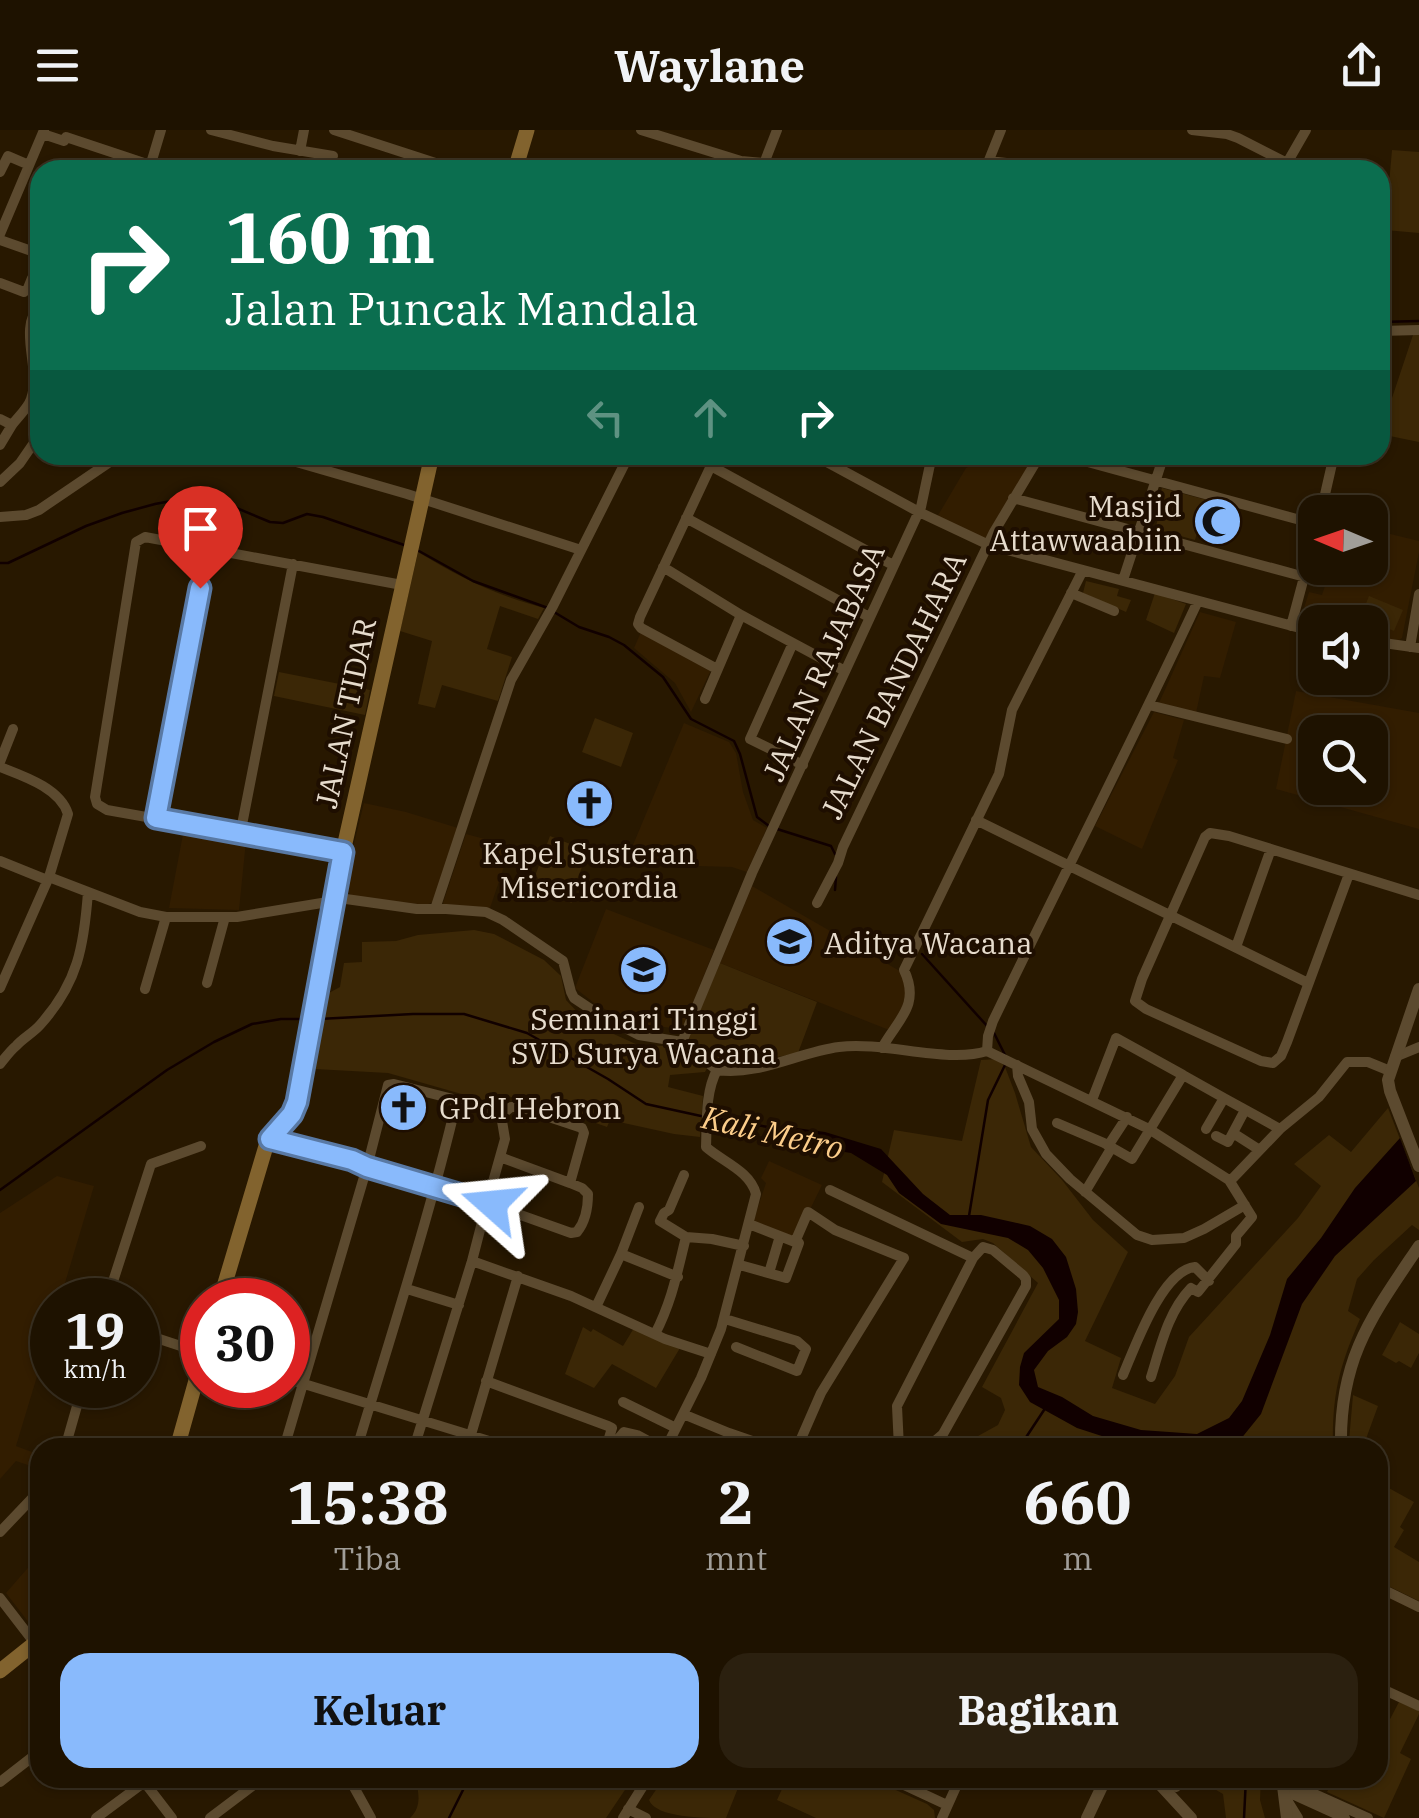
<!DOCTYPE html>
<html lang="id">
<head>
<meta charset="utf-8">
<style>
  :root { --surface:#1e1200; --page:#2b200f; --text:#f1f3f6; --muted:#a19e99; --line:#3c3222; --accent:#89bafc }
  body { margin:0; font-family:"IBM Plex Serif",serif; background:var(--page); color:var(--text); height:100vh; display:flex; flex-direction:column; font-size:38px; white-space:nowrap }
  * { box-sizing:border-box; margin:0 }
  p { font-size:32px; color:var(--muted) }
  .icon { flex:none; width:55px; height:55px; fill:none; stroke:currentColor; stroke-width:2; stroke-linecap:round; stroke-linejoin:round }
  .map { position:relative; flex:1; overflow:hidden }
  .side { position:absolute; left:30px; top:1308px; width:1358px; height:350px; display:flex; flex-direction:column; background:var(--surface); border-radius:30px; box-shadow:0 2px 8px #0004,0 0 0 2px var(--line) }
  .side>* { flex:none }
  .top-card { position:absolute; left:30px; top:30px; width:1360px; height:305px; border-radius:30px; box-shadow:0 2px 8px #0004,0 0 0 2px var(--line); background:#0b6e4f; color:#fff; overflow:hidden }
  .needle { width:65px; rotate:272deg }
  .tools { position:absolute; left:1298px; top:365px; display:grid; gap:20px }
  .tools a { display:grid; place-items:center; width:90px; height:90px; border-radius:20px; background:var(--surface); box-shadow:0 2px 8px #0004,0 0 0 2px var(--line); font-size:50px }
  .speed { position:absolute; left:30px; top:1148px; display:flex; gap:20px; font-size:50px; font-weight:700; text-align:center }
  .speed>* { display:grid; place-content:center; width:130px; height:130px; border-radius:50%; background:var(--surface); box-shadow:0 2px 8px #0004,0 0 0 2px var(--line); line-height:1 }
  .speed small { font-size:25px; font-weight:400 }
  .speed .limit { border:15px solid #d22; background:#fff; color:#111 }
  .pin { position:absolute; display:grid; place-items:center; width:85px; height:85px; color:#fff; margin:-102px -42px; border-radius:50% 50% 50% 0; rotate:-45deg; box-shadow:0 0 10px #0007 }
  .pin .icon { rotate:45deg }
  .me { position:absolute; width:110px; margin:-55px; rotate:288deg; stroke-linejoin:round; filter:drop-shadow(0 0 8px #0008) }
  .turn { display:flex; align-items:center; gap:35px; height:210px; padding:0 30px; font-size:45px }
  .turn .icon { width:130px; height:130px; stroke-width:2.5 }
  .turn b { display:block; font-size:70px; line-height:85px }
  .lanes { display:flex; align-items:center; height:95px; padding:0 30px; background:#0003; justify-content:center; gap:50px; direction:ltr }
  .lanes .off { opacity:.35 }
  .eta { display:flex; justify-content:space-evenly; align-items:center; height:170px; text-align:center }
  .eta b { font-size:60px; font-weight:700; line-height:70px }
  .cta { display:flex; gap:20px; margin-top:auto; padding:20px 30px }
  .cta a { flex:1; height:115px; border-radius:30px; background:var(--accent); color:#111; font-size:40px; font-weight:700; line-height:115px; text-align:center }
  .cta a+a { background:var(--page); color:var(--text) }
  header { display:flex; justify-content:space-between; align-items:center; height:130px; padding:0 30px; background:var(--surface); font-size:45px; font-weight:700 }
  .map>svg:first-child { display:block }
  .built { fill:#321d00; fill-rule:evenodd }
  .green { fill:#3b2706 }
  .water { fill:#100 }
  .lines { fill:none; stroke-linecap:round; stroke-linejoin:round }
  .stream { stroke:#100; stroke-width:2.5 }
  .minor { stroke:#5c4a2f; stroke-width:10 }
  .tertiary { stroke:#5c4a2f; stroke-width:12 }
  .secondary { stroke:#82632e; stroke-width:15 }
  .route-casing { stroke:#5979a4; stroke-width:25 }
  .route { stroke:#89bafc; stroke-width:18 }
  .labels { text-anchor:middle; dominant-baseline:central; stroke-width:8; stroke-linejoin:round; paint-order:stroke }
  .poi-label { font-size:30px; fill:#e7dccd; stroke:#1e0e00 }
  .street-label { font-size:30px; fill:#e7dccd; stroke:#1e0e00 }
  .water-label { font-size:32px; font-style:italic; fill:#fccd8a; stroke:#1e0e00 }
</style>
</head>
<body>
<header><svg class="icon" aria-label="menu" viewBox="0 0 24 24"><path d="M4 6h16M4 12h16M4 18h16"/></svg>Waylane<svg class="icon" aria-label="share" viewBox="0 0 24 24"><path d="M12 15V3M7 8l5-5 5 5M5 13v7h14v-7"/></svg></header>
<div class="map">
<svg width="1419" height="1688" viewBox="0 0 1419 1688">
  <rect width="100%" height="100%" fill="#281800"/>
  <!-- built -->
  <path class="built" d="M979,325h57l-49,83h-5l-45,-21 29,-49 9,-5z
    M1370,399l49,12v11l-17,86 -3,2 -29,-4v-14h-55v4l-13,-2 -2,-3 9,-29 13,3 9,-27h39z
    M1200,482l36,10 -16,56 -16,-2 -8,37 -37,-10z
    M641,502l70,38 -20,42 -16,-29 -41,-35z
    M1296,561l123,22v116l-143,-40zM1315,602h55v56h-55z
    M1154,582l30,8 -11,38 5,2 -36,89 -47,-23z
    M684,593l45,19 7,11 7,39 10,28 14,8 -20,44 -15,-5 -69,-2 -35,-8z
    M364,673l42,9 52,16 -25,74 -7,3 -74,-9 -6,-6 -1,-10z
    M184,699l62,12 -7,69 -70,-2z
    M466,704l45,12 -21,62 -46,-2 -1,-3z
    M752,756l153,88 3,18 -5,18 -14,20 -169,-67z
    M606,779l108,41 -31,79 -47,-5 -38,-18 -23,-18z
    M769,1031l53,24 -27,55 -43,-15 14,-42 -5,-5z
    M57,1046l37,10 -29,97 37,12 -2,5h-48v41l-4,-1 -32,106 24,9v14l-24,-8 -16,18v-266z
    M40,1424v75l-4,3 -30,-39z"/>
  <!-- green -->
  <path class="green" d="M1392,20l27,2v81l-34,-3z
    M1413,205h6v107l-39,-8z
    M1162,358l52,14 -4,16 -8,-2 -7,24 -40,-11 3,-10 -6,-2z
    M418,422c43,26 77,43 126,56l-6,11 -38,-13 -13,43 25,8 -14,44 -56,-16 -7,23 -17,-4 14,-63 -32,-10z
    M1086,451l33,8 -2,7 14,4 -5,12 -43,-19z
    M1155,463l31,11 -12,29 -28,-13z
    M1369,466l34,14 -9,21 -34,-13z
    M279,542l91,18 -5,25 -91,-19z
    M595,588l38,15 -12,34 -39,-15z
    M550,706l38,15 -18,48 2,4 -38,-14 4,-11 -3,-2z
    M474,800l20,4 50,26 17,16 5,24 21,22 51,23 28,1 17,4 24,18 -2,4 -35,3 -2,12 35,9 -3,41 -26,-3 -64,-14 -3,7 -65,-23 -39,-9 -3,10 -112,-32 -73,-4 12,-75 13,-7 4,-24 18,-1v-20l34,-1 22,-6z
    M720,833l97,39 -19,51 -68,13 -12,-5 -31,-21z
    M998,929l7,8 10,26 16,54 31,33 31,40 35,32 -43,89 36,17 -9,30 43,16 20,-28 14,-39 109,-119 23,-32 -27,-22 35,-29 22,17 37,-44 31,80v42l-7,-5 -38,35 -17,19 -9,32 12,8c-21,48 -28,76 -27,128h-365l10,-11 20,-11 7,-15 -4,-12 -19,-11 56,-104 -45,-40 -10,-4 -21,3 -80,-60 12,-52 68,11 19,-81z
    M1400,1192l19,12v19l-8,15 -12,-7 -3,2 -14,-8z
    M583,1197l8,5 2,-3 30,17 11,-18 46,20 -24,40 -44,-24 -18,24 -29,-14z
    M1353,1265l25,11 -15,41 -14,-6z
    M1378,1352l36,20 -14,25 4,3 -10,17 25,15v39l-41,-20z
    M1399,1572l20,9v3l-19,39 11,6 -27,59 -57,-26 7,-14h44v-36z
    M415,1648h218l-27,40h-196c12,-11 9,-26 5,-40z
    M664,1648h65l11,5 -14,35c-22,0 -70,0 -77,-18z
    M787,1648h82l58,26 7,6 1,8h-119l-39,-18z
    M1215,1648h46l-1,22 5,18h-39l-3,-24 -12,-7z"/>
  <!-- water -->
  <path class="water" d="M782,996l43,6 56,17 42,45 27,21h31l49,11 22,13 14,18 10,32 2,23 -2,12 -9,13 -19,14 -14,19 4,17 24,10 31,19 48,14 56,4 32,-16 13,-17 28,-66 17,-56 34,-41 34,-50 45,-50 16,43 -81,75 -33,48 -41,110 -21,26 -24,7h-65l-43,-9 -31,-10 -47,-26 -11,-17 1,-18 4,-14 35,-34v-19l-16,-32 -15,-18 -20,-12 -67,-14 -42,-31 -12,-18 -36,-22 -70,-11z"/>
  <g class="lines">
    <!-- stream -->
    <path class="stream" d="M1380,192l39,-1
      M419,421l54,30 75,27
      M0,433h8l78,-37 36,-13 33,-9 43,-8 29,8 43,18 13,1 24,-9 16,3 84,29
      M554,482l25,15 30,10 15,8 39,32 28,42 43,22 6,13 17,63 12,9
      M777,699l54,17 4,8
      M835,760l1,-13
      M922,824l66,73
      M319,889l94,-5h51l63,19 81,46 38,25 55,12
      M994,903l12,24
      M709,987l71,12
      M0,1060l167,-120 47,-28 38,-18 29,-5h25
      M969,1086l19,-116 17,-35
      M1019,1318l27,-41
      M449,1688l20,-40
      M1244,1688l2,-40"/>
    <!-- minor -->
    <path class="minor" d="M211,0l62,16 60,10
      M334,0l123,40
      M641,0l100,31 97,9
      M1192,0l35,4 11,4 49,25
      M43,4l21,7 2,-4 84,28
      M300,21l4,-21
      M989,31l81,9
      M763,36l14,-36
      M149,40l12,-40
      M985,40l16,-40
      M1283,40l23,-40
      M0,42l8,-16 21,9
      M0,104l44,-104
      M0,110l40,14
      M0,153l24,9 4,-4 4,-10 6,-1 2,-5
      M1380,201l39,-1
      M0,289l12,6c6,-8 16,-17 19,-26 11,-30 -14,-69 9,-95
      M0,315l12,-20
      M272,325l135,39 174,56
      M716,325l-76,162 -2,7 3,4 76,41
      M814,325l105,57 70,33 326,87
      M1062,325l253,69
      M711,336l182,99
      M0,352l20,-19 20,-29
      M1013,368l292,79
      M1321,382l13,-57
      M0,387l26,-2 13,-5 81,-55
      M686,388l183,99
      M663,437l78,48 104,56
      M1123,450l41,-125
      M1071,463l43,18
      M1291,496l24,-90
      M1370,511l49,7
      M793,513l-43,96 53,26
      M1410,517l9,-53
      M705,569l36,-84
      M1149,575l138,34
      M0,632l13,-33
      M0,637c23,9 60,21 68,47l-19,63 -49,111
      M156,687l51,-268
      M976,690l332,163
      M240,705l53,-271
      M343,722l-236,-42 -10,-6 -2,-7 41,-255 9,-5 257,48
      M0,731l47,19
      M1349,744l-62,168 -6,14 -8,7 -12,-2 -115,-52 -11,-8 7,-22 63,-142 5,-4 19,3 190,59
      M49,747l91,35 26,5h71l109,-18 71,10h29l40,3 17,8 60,41 8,31 3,6 24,16 41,21 43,7 35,28
      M817,773l21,-40 5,-16 151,-315 46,-77
      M435,779l76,-229 42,-74 76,-151
      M1236,817l35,-98
      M207,853l18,-66
      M145,859l21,-72
      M682,912l70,-169 169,-366 11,-52
      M882,918c15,-28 39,-42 22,-78l95,-196 13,-64 71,-140
      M987,921l1,-15 5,-15c68,-141 139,-279 205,-420
      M1395,927l24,-10
      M0,934c5,-6 10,-13 16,-18 7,-8 17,-13 24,-21 38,-42 44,-79 48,-133
      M1017,935l1,11 11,26 3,27 14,25 24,25 67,56 15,5 32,-2 20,-9 41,-24
      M717,940c42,6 82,-18 122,-23 45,-6 108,17 148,4l162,78 80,51 23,37 -16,19v8l-38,48 -7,-4c-23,24 -30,57 -40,89
      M1183,945l41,23
      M1057,993l47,20 28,16 51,-84 -67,-37 -24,62
      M1206,999l18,-31 56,31
      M1233,1003l25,16
      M1216,1006l12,6 17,-32
      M271,1009l81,21 15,7 120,36 -15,58 -58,187
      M1108,1016l19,-29
      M500,1027l70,26
      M684,1045l-15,35 -5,3 -4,8 26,16
      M1229,1050l4,-2 47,-49 39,-32 28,-35h21l22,9
      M830,1060l143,68
      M1085,1062l27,-45
      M749,1094l46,18 13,-30 27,18 69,28 -83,135 -24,55
      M621,1124l57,23
      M472,1131l99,35 94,43 46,15
      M740,1135l46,13 13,-35 -4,-1
      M769,1143l11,-37
      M407,1159l52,16
      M107,1170l44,-136 50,-18
      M596,1177l25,-53 18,-47
      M725,1189l72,22 9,8 -9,22 -61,-24
      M138,1202l64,21
      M655,1204c17,-33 22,-61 31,-97l26,2 32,7
      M1123,1245c12,-28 39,-105 72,-108l14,14
      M288,1249l224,69
      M486,1251l122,45 4,2 -6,20
      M623,1272l53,26
      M683,1284l46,19 44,15
      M619,1308l5,-6 13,3 24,13
      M65,1318l18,-63
      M284,1318l83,-281 21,-82 6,-1 63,16 44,15 4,24 -18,64 84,30 6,-1c9,-11 11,-25 11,-38l-6,-6 -12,-5 14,-50 -2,-5 -63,-21h-8l-10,8
      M357,1318c35,-116 72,-230 100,-348
      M467,1318l51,-172
      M666,1318l35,-70 20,-49 35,-135c-6,-23 -33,-32 -50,-47 1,-24 -1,-55 11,-77
      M899,1318l-2,-42 76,-148 10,-11 10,3 30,25 3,4v7l-83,148 -7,6 -29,8
      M0,1402l40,-42
      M1378,1457l41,20
      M0,1468l40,52
      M1378,1557l41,19
      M349,1648l22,40
      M889,1648l58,27
      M1288,1648l11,9 69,31
      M142,1649l30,39
      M0,1652l40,-31
      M1283,1652l9,12 53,24
      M1176,1657l5,-9
      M1285,1667l13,21
      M628,1679l18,9
      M96,1688l54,-40
      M210,1688l53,-40
      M623,1688l25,-40
      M942,1688l18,-40"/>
    <!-- tertiary -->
    <path class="tertiary" d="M1419,859l-31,91 2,11 29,75
      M1341,1318c-2,-90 31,-132 78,-202
      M1154,1648l37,40
      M1282,1648l5,40
      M1087,1688l19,-40"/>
    <!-- secondary -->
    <path class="secondary" d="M515,40l12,-40
      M220,1170l46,-154 26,-32 5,-12 46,-250 89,-397
      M177,1318l25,-89
      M0,1541l40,-32"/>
  </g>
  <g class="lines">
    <defs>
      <path id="route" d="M200,458l-44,230 187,34 -46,250 -5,12 -22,25 82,21 15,7 125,37"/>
    </defs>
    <!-- route casing -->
    <use href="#route" class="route-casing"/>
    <!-- route -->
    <use href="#route" class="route"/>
  </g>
  <!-- icons -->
  <defs>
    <symbol id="mosque-disc" viewBox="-11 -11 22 22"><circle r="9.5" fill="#89bafc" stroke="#1e0e00"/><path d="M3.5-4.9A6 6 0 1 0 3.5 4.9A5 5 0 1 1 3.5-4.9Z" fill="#111"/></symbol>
    <symbol id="church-disc" viewBox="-11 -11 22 22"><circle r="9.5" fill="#89bafc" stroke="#1e0e00"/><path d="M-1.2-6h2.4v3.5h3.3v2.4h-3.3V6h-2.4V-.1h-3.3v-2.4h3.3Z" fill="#111"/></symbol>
    <symbol id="university-disc" viewBox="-11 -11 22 22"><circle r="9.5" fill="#89bafc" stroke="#1e0e00"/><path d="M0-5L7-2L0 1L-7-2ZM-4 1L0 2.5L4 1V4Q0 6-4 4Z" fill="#111"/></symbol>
  </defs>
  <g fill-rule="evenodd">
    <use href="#mosque-disc" x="1190" y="364" width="55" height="55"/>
    <use href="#church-disc" x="562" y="646" width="55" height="55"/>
    <use href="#university-disc" x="762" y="784" width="55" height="55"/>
    <use href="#university-disc" x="616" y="812" width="55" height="55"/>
    <use href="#church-disc" x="376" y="950" width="55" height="55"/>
  </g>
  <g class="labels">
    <!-- poi labels -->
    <g class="poi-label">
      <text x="1182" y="375" text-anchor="end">Masjid<tspan x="1182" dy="34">Attawwaabiin</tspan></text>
      <text x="589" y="722">Kapel Susteran<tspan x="589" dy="34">Misericordia</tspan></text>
      <text x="824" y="812" text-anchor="start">Aditya Wacana</text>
      <text x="644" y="888">Seminari Tinggi<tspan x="644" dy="34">SVD Surya Wacana</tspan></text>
      <text x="439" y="977" text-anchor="start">GPdI Hebron</text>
    </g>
    <!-- street labels -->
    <g class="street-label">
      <text transform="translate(823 532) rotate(-66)">JALAN RAJABASA</text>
      <text transform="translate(893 555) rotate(-64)">JALAN BANDAHARA</text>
      <text transform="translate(345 583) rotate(-78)">JALAN TIDAR</text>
    </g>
    <!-- water labels -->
    <g class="water-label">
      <text transform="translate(773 1002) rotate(13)">Kali Metro</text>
    </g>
  </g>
</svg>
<div class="tools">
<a><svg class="needle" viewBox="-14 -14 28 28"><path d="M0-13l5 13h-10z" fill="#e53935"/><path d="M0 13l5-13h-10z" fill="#a19e99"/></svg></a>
<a><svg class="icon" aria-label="sound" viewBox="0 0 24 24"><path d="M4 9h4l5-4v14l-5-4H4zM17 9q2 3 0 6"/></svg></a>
<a><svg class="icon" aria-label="search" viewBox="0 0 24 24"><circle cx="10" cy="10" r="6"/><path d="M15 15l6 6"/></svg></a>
</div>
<div class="speed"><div>19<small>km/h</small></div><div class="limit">30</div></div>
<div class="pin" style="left:200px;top:458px;background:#d93025"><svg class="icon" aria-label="arrive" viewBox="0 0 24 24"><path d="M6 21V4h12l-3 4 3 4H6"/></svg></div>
<svg class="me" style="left:492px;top:1074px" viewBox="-20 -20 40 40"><path d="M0-17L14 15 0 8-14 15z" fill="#89bafc" stroke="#fff" stroke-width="4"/></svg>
<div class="top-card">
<div class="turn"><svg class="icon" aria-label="right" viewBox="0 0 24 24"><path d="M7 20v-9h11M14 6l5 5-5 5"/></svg><div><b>160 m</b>Jalan Puncak Mandala</div></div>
<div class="lanes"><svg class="icon off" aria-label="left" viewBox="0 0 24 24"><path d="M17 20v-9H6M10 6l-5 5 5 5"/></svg><svg class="icon off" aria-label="ahead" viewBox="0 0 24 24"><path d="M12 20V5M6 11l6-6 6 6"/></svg><svg class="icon" aria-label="right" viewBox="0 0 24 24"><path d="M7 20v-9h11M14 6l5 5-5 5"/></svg></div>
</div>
<section class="side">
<div class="eta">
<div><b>15:38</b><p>Tiba</p></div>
<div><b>2</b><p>mnt</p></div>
<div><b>660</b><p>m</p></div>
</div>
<div class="cta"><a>Keluar</a><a>Bagikan</a></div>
</section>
</div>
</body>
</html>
